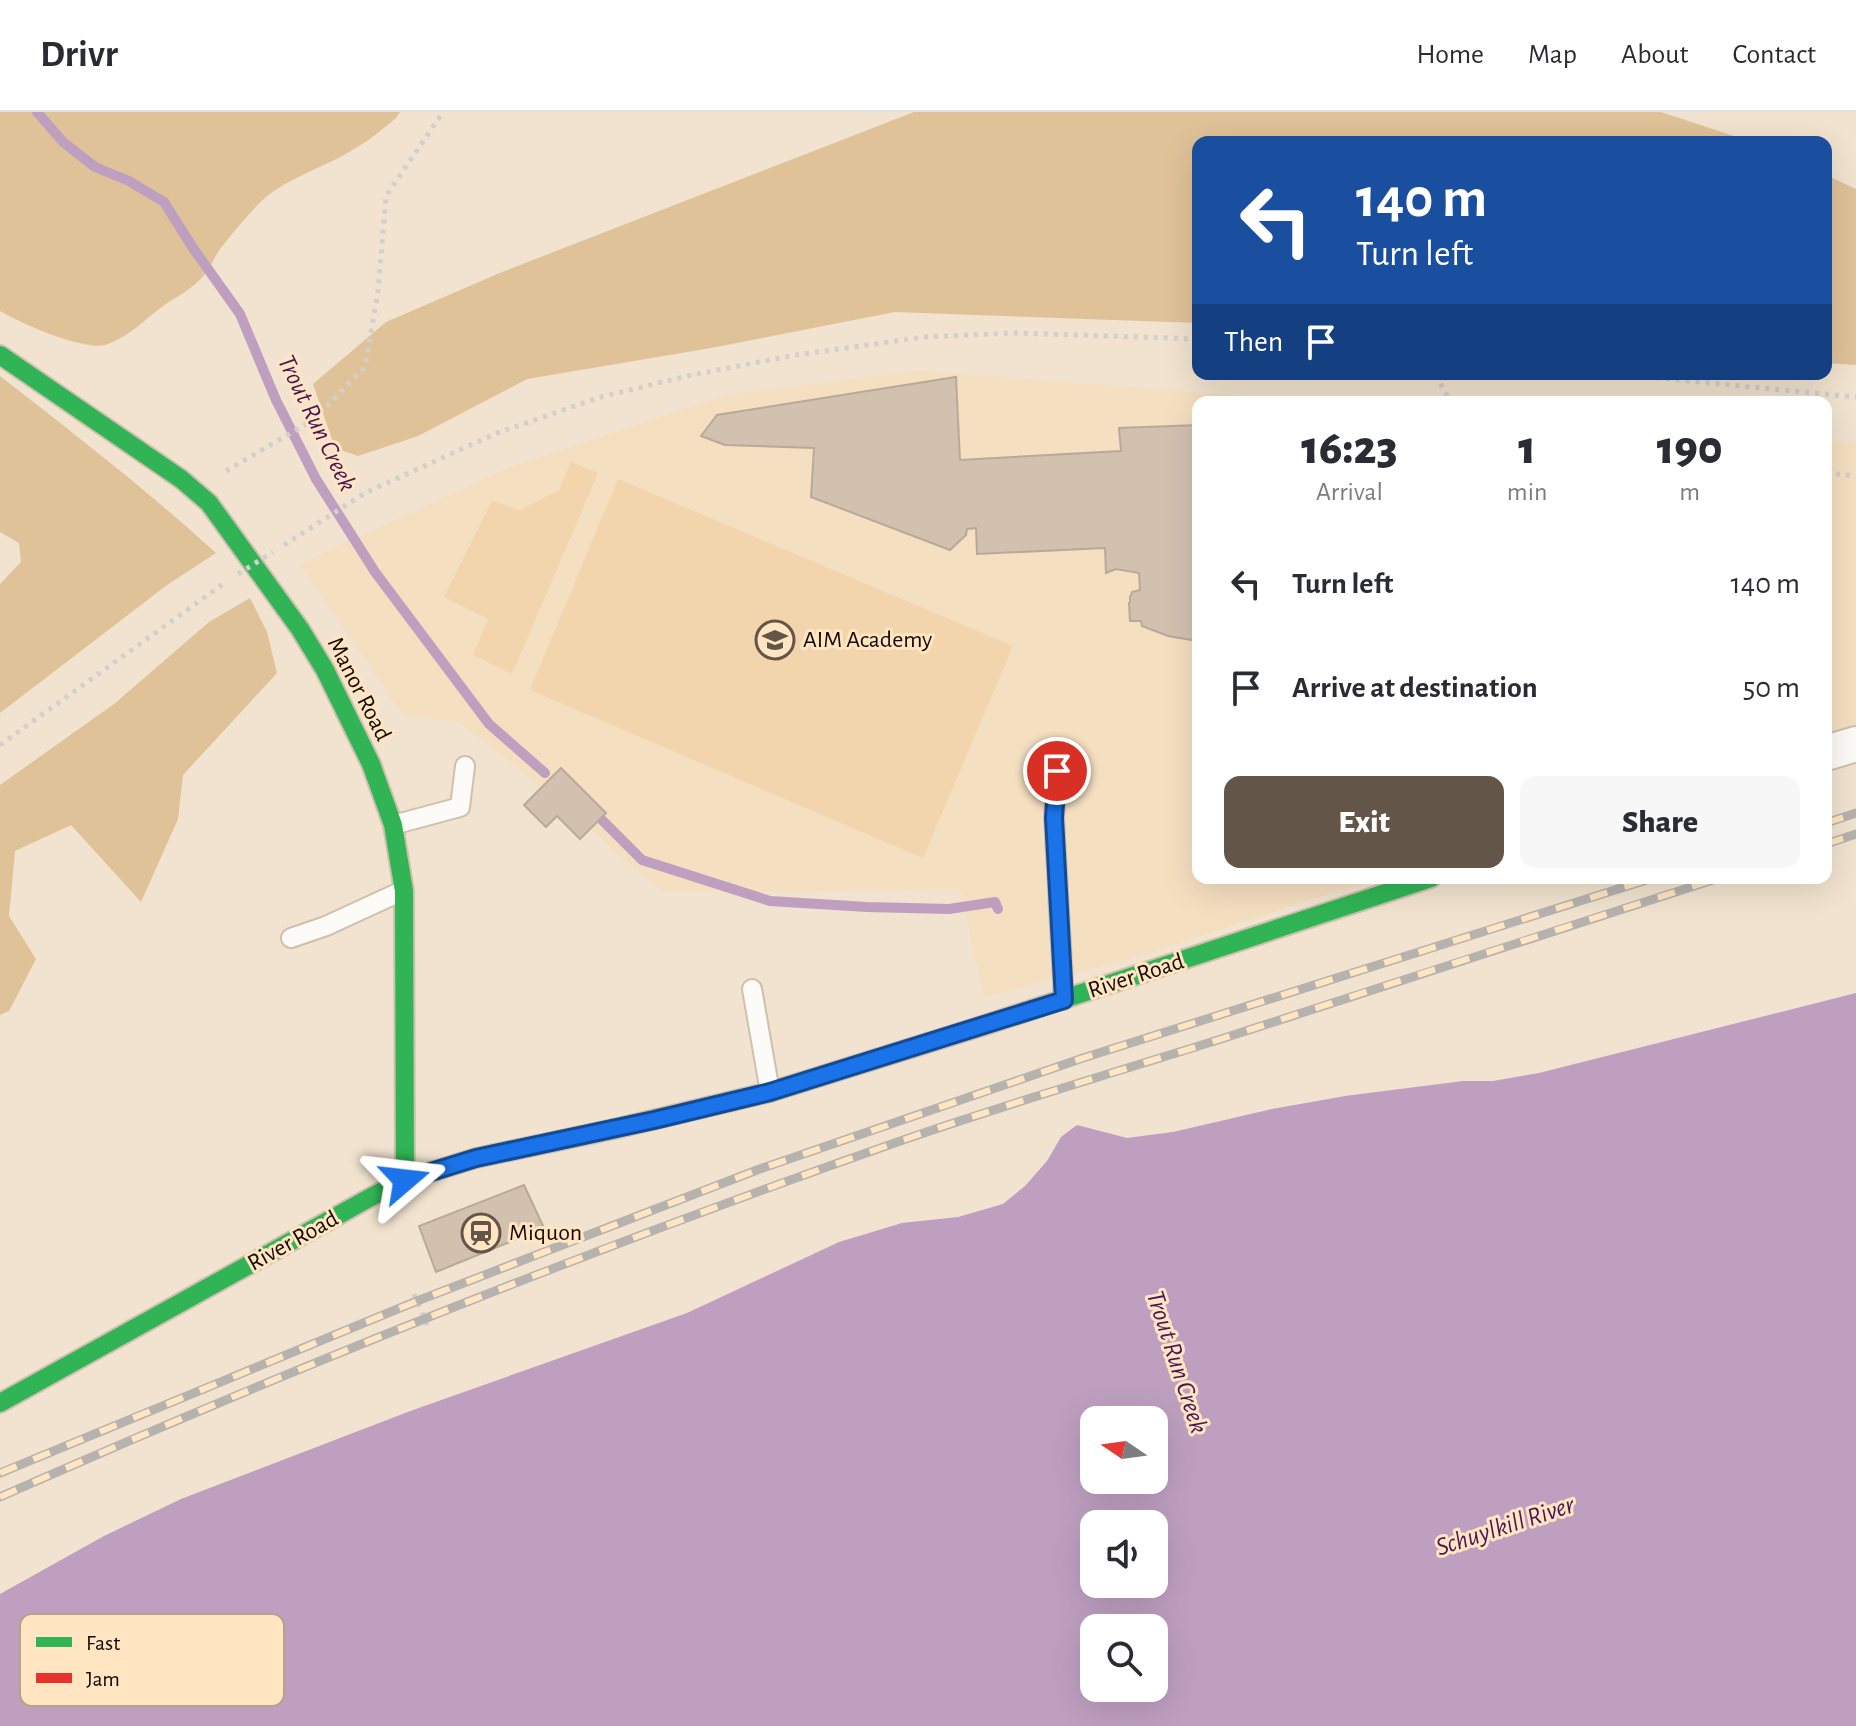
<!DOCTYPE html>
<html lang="en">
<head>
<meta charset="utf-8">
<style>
  :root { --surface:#fff; --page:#f7f7f7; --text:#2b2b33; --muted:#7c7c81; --line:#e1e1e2; --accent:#635548 }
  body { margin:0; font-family:"Alegreya Sans",sans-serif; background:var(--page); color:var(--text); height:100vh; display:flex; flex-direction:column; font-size:30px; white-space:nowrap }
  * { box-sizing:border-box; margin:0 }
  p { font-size:26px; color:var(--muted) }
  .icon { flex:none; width:44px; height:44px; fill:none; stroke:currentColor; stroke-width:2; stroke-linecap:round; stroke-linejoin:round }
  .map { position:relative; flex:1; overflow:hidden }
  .panel { position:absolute; left:1192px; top:284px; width:640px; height:488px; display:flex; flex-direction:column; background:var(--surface); border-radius:16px; box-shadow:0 8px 32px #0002 }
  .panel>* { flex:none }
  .top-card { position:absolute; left:1192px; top:24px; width:640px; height:244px; border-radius:16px; box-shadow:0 8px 32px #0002; background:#1a4fa0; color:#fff; overflow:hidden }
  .needle { width:52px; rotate:283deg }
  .controls { position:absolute; left:1080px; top:1294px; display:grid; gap:16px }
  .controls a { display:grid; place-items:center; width:88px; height:88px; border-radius:16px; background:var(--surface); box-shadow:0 8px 32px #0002; font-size:40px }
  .pin { position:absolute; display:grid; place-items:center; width:68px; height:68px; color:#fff; margin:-34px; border:4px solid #fff; border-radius:50%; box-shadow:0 2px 8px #0007 }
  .me { position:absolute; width:88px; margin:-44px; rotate:73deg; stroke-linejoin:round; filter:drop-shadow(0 0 6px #0008) }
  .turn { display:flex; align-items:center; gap:28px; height:168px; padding:0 32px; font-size:36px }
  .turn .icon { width:104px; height:104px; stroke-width:2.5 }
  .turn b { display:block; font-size:56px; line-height:68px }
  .then { display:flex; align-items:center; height:76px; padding:0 32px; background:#0003; gap:16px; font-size:30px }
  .eta { display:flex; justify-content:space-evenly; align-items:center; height:136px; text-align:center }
  .eta b { font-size:48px; font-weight:800; line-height:56px }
  .button { display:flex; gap:16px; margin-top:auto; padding:16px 32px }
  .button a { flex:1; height:92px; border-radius:16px; background:var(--accent); color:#fff; font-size:32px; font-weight:800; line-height:92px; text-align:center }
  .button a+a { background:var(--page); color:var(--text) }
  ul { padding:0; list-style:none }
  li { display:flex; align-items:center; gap:24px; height:104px; padding:0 32px }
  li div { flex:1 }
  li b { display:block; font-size:30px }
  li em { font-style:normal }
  header { display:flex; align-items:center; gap:48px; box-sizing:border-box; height:112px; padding:0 40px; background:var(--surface); border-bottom:2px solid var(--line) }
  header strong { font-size:38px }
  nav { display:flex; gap:44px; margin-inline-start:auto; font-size:28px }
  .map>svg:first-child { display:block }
  .built { fill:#f5dfc1 }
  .green { fill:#f2d5ac }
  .forest { fill:#dfc298 }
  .water { fill:#be9fc0; fill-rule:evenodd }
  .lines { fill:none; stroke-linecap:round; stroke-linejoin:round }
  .stream { stroke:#be9fc0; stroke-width:10 }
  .building { fill:#d3c1b0; stroke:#b9a998; stroke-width:2 }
  .lane-casing { stroke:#cfc0ad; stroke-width:22 }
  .street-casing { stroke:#cfc0ad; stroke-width:38 }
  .fast-casing { stroke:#cfc0ad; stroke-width:22 }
  .jam-casing { stroke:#cfc0ad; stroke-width:22 }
  .path { stroke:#d3cfca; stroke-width:5; stroke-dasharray:4 6; stroke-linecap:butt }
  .lane { stroke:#fdfbf8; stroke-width:18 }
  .street { stroke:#fdfbf8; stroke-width:34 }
  .fast { stroke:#30b455; stroke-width:18 }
  .jam { stroke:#e5322d; stroke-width:18 }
  .rail-casing { stroke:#b6b2ae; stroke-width:9 }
  .rail { stroke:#ffe5c1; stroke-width:6; stroke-dasharray:18; stroke-linecap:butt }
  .path-bridge { stroke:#d3cfca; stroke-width:5; stroke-dasharray:4 6; stroke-linecap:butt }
  .route-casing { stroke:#114b97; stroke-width:20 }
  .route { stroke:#1a73e8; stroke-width:14 }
  .labels { text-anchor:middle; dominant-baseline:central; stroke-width:6; stroke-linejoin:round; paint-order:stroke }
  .poi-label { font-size:24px; fill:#160800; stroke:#ffe5c1; text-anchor:start }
  .street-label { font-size:24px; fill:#160800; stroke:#ffe5c1 }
  .water-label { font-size:26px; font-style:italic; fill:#471559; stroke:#ffe5c1 }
  .key { fill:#ffe5c1; stroke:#b9a387; stroke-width:2 }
  .key-label { font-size:22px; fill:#160800 }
</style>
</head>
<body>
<header>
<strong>Drivr</strong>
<nav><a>Home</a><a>Map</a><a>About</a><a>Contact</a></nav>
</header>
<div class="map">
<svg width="1856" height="1614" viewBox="0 0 1856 1614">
  <rect width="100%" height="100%" fill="#f1e3cf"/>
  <!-- built -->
  <path class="built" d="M919,259l405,31h-126v476h180l-251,82 -143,37 -24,-108 -165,3 -133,-1 -151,-129 -54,-41 -54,-5 -103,-152 207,-96 219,-73z
    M1826,328l30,3v285l-30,10z"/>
  <!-- green -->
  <path class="green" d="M571,350l27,11 -86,201 -39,-19 15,-36 -44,-22 48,-96 28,9 39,-20z
    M618,367l395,167 -90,212 -393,-168z"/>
  <!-- forest -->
  <path class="forest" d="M0,0h400l-4,6c-11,9 -22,19 -34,26 -30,21 -67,30 -96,53 -11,9 -39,42 -48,55 -4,7 -7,14 -12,21 -12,15 -28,23 -43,33 -18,13 -33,30 -55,38 -21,9 -88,-21 -108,-33z
    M914,0h747l91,30h-554v181l-303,-11 -184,36 -184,31 -109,57 -60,20 -23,-8 -22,-64 73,-62 116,-50z
    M1826,63l30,14v176l-30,-2z
    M0,264c73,57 147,114 216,177l-49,32 -167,128v-129l21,-22 -2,-19 -19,-11z
    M250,486l17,34 10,41 -94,102 -5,44 -37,83 -70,-77 -56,26 -6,65 27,43 -27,52 -9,4v-230l114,-81 95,-82z"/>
  <!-- water -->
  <path class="water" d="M1856,881v733h-1856v-132l104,-58 77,-37 232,-89 274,-97 152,-71 63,-19 56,-6 45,-13 22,-18 22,-25 14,-24 16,-12 50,13 46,-6 99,-23 73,-13 118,-15h30l46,-8zM1094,1308h60v60h-60zM1094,1412h60v60h-60zM1094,1516h60v60h-60z"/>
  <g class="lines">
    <!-- stream -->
    <path class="stream" d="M37,0l26,30 32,25 34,14 35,21 29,46 47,66 36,86 40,79 59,93 114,152 56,49
      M602,708l40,40 128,41 97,6 82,2 46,-7 3,7"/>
  </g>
  <!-- building -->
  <path class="building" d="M956,265l4,83 161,-9 -2,-23 79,-3v216l-30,-5 -26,-10 -1,-5h-11l-1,-18 1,-1v-5l2,-5 8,-2 -1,-17 -23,-4 -10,4 -1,-25 -128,6 -1,-26 -9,1 -1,6 -16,15 -139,-53 3,-49 -89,-3 -24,-9 16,-21z
    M561,656l45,45 -26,26 -23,-23 -11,11 -22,-22z
    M524,1073l20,43 -108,44 -17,-46z"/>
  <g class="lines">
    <defs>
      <path id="lane" d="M1057,659l-3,47 10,182
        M393,713l67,-18 5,-41
        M291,826l35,-12 76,-35
        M752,877l18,103"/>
      <path id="street" d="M1826,641l30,-9"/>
      <path id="fast" d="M0,243l181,124 28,24 91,126 25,41 46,94 22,61 11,66 1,289
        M982,914l449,-148
        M0,1291l371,-206 34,-17 71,-22 138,-29"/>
      <path id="jam" d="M614,1017l156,-37 212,-66"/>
    </defs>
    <!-- lane casing -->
    <use href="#lane" class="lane-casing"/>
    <!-- street casing -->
    <use href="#street" class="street-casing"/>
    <!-- fast casing -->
    <use href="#fast" class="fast-casing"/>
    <!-- jam casing -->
    <use href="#jam" class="jam-casing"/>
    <!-- path -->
    <path class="path" d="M1439,262l1,9 11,19
      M1616,262l240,23
      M226,359l87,-51 52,-53 13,-75 8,-96 57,-84
      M1826,361l30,3
      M284,433l81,-52 132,-60 104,-36 86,-21 109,-21 128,-18 92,-4 182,6
      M0,633l223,-161
      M414,1182l14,33"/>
    <!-- lane -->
    <use href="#lane" class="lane"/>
    <!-- street -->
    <use href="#street" class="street"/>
    <!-- fast -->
    <use href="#fast" class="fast"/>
    <!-- jam -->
    <use href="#jam" class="jam"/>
    <defs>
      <path id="rail" d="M1826,711l30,-10
        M1826,732l30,-10
        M0,1361l417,-172 340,-131 326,-112 570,-180
        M0,1385c297,-131 599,-251 906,-358 104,-36 210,-67 315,-100 166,-54 332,-108 498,-161"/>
    </defs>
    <!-- rail casing -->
    <use href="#rail" class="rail-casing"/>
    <!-- rail -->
    <use href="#rail" class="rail"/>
    <!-- path-bridge -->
    <path class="path-bridge" d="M238,462l35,-22"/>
  </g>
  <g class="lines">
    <defs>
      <path id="route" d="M405,1068l71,-22 178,-38 116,-28 294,-92 -10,-182 3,-47"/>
    </defs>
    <!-- route casing -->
    <use href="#route" class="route-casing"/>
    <!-- route -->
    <use href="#route" class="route"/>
  </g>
  <!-- icons -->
  <defs>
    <symbol id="school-ring" viewBox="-11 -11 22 22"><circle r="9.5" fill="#ffe5c1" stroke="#635548" stroke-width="1.5"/><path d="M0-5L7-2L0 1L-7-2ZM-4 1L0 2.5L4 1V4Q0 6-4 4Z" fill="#635548"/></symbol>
    <symbol id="station-ring" viewBox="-11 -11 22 22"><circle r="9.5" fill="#ffe5c1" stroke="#635548" stroke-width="1.5"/><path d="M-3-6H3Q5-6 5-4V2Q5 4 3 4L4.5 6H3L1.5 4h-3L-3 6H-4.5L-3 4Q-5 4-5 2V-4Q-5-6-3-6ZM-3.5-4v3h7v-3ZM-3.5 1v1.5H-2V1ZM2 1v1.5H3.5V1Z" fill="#635548"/></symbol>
  </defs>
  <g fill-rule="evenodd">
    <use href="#school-ring" x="753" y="506" width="44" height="44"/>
    <use href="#station-ring" x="459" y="1099" width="44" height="44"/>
  </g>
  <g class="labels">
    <!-- poi labels -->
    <g class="poi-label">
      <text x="803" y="528">AIM Academy</text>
      <text x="509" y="1121">Miquon</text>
    </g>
    <!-- street labels -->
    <g class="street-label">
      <text transform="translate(359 577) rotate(63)">Manor Road</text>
      <text transform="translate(1136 864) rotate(-18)">River Road</text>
      <text transform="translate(293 1129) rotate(-29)">River Road</text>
    </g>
    <!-- water labels -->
    <g class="water-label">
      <text transform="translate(317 311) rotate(64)">Trout Run Creek</text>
      <text transform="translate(1177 1250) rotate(72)">Trout Run Creek</text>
      <text transform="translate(1505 1414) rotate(-18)">Schuylkill River</text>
    </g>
  </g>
  <!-- legend -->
  <rect x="20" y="1502" width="264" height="92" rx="12" class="key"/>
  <rect x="36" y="1525" width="36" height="10" fill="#30b455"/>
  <rect x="36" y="1561" width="36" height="10" fill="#e5322d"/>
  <g class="key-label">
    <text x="86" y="1538">Fast</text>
    <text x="86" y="1574">Jam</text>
  </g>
</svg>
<div class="controls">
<a><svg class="needle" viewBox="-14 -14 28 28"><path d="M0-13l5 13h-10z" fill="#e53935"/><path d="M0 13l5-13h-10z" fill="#7c7c81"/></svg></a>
<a><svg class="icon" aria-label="sound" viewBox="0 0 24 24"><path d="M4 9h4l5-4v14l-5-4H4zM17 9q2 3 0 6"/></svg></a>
<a><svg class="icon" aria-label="search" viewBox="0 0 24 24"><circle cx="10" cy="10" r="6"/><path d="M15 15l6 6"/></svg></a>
</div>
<div class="pin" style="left:1057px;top:659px;background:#d93025"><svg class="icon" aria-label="arrive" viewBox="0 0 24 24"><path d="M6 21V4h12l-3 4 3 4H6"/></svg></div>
<svg class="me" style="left:405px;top:1068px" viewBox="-20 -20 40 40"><path d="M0-17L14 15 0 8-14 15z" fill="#1a73e8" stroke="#fff" stroke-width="4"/></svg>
<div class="top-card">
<div class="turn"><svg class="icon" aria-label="left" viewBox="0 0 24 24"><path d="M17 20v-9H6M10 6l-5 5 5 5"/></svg><div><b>140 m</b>Turn left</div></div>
<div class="then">Then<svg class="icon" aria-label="arrive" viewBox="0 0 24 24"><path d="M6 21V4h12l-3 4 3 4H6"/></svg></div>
</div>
<section class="panel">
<div class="eta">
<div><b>16:23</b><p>Arrival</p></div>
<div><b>1</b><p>min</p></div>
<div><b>190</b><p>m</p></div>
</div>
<ul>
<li><svg class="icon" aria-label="left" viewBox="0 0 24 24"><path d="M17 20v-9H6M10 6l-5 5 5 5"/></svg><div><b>Turn left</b></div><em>140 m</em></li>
<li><svg class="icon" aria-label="arrive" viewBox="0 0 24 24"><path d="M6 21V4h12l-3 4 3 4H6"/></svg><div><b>Arrive at destination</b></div><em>50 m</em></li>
</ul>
<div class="button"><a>Exit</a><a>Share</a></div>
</section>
</div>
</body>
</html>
